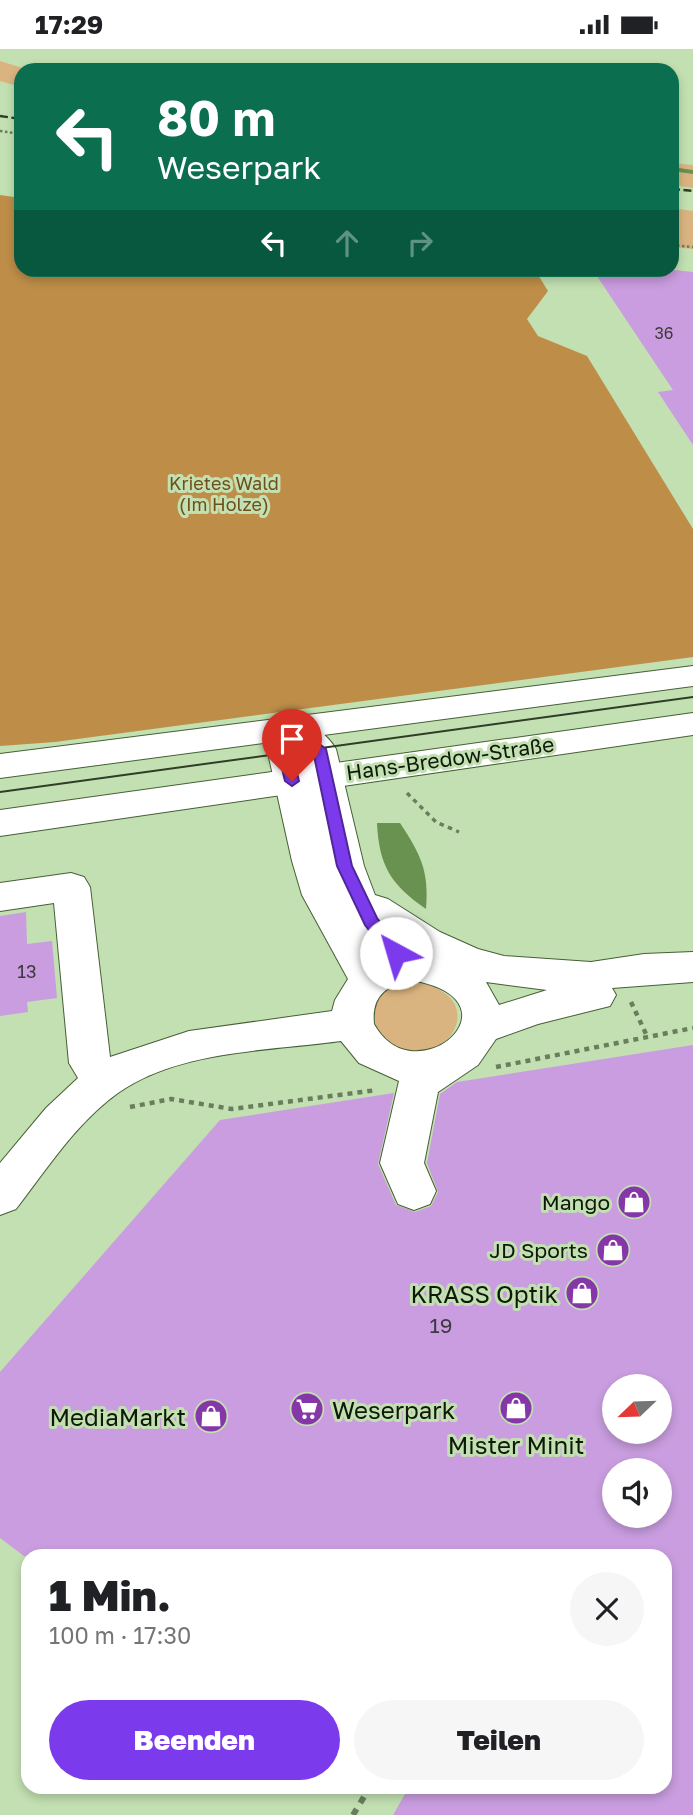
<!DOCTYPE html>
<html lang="de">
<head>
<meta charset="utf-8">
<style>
  :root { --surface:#fff; --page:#f6f6f6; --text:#202124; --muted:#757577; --accent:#7c3aed }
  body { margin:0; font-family:"Golos Text",sans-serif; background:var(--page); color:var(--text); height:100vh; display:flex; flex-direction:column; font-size:26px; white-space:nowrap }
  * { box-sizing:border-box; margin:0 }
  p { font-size:23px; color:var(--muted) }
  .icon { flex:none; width:38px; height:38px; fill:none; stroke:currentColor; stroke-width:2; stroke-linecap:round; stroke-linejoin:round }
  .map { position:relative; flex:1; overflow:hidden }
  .panel { position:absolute; left:21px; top:1500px; width:651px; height:245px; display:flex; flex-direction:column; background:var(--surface); border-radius:21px; box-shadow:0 4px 10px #0003 }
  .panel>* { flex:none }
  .hud { position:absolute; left:14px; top:14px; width:665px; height:214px; border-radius:21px; box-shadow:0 4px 10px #0003; background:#0b6e4f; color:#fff; overflow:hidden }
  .needle { width:46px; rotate:247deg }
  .controls { position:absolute; left:602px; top:1325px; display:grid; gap:14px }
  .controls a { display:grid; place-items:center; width:70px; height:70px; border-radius:50%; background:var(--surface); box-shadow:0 4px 10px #0003; font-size:35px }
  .pin { position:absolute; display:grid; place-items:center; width:60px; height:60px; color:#fff; margin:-72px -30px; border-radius:50% 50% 50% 0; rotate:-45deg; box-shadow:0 0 7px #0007 }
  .pin .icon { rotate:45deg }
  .me { position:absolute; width:77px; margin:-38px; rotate:321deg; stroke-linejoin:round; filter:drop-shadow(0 0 5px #0008) }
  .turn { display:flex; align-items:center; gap:24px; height:147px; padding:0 28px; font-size:32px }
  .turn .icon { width:91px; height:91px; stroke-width:2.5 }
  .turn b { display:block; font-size:49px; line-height:60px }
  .lanes { display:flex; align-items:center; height:66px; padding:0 28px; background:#0003; justify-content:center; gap:35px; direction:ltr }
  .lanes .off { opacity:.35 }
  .round { display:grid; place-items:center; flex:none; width:74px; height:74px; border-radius:37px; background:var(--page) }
  .head { display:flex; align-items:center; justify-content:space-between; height:119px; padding:0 28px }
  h1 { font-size:42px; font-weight:800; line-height:52px }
  .cta { display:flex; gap:14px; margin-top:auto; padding:14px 28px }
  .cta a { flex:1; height:80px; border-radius:42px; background:var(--accent); color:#fff; font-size:28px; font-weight:800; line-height:80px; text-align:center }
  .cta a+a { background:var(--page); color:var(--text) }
  .status { display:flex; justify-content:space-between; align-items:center; height:49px; padding:0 35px; background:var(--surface); direction:ltr }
  .status svg { height:19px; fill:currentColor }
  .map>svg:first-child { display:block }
  .green { fill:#dab480 }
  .forest { fill:#be8e49 }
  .water { fill:#69914f }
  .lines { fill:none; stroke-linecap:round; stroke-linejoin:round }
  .stream { fill:#69914f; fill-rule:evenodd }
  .building { fill:#c99ddf; fill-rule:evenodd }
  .minor-casing { stroke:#465f36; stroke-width:2 }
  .major-casing { stroke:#465f36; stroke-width:2 }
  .path-far3 { stroke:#6a7e5e; stroke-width:2.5; stroke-dasharray:2.5 2.5; stroke-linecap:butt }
  .path-far2 { stroke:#6a7e5e; stroke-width:3.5; stroke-dasharray:4.5 4.5; stroke-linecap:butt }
  .path-far1 { stroke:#6a7e5e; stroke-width:4.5; stroke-dasharray:5 5; stroke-linecap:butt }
  .path { stroke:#6a7e5e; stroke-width:6; stroke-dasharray:7 7; stroke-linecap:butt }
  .minor { fill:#fff; fill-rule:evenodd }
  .major { fill:#fff; fill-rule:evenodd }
  .tram { stroke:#2f3d27; stroke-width:2 }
  .rail { stroke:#2f3d27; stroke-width:2.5; stroke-dasharray:8 3.5; stroke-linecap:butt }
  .route { fill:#7c3aed; stroke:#51269a; stroke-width:2 }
  .labels { text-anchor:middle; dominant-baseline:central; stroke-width:6; stroke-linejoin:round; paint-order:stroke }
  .far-number-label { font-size:16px; fill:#3d3a3e }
  .far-park-label { font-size:18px; fill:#6f4e1a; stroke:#c2e0b1 }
  .number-label { font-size:18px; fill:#3d3a3e }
  .street-label { font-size:21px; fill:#0e1908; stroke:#c2e0b1 }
  .poi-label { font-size:21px; fill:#0e1908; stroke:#c2e0b1; text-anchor:end }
  .near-number-label { font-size:21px; fill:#3d3a3e }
  .near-poi-label { font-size:24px; fill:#0e1908; stroke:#c2e0b1; text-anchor:end }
</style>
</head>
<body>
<div class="status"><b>17:29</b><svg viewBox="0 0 49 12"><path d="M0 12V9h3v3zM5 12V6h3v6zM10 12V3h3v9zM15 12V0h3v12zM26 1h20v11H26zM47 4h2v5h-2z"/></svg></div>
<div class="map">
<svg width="693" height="1766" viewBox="0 0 693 1766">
  <rect width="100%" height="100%" fill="#c2e0b1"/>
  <!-- green -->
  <path class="green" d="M0,12l29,9h-8v17l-21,-6z
    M672,114l21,2v23l-21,-3z
    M672,159l21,3v38l-21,-2z
    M416,933c78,14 32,90 -22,64 -7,-4 -14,-13 -20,-19 -2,-34 8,-43 42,-45z"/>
  <!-- forest -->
  <path class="forest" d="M0,146l21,3v71l514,1 13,21 -21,28 11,17 49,20 106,173v128l-638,85 -55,4z"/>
  <!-- water -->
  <path class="water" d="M377,774h23c21,32 29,48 26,86 -35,-24 -47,-43 -49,-86z"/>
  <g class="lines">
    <!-- stream -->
    <path class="stream" d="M672,118l21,3v4l-21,-3z"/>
  </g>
  <!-- building -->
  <path class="building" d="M665,220l28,3v173l-35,-53 15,-2 -76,-114z
    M26,863l1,32 25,-3 5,57 -30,4 1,10 -28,4v-100z
    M693,996v770h-300l16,-28h256v-231h-641l-24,-18v-166l220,-252 174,-27 -16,71 18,41 19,7 16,-6 7,-14 -11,-29 13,-69 17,-12zM614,1337h46v45h-46zM614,1421h46v45h-46z"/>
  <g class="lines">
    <defs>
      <path id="minor" d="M292,668c17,4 35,17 44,32l28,117 11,29 13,4 52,33 38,17 26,7 87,6 53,-8 49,-2v30l-81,6 4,7 -6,11 -72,18 -42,15 -18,26 -40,27 -14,71 12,28 -6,13 -16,6 -16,-6 -18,-41 19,-82 -40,-18 -18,-22c-72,10 -162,9 -223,52 -42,30 -71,76 -102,116l-16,6v-52l46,-55 32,-30 -9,-15 -15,-160 -54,8v-28l71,-10 13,4 6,10 20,170 79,-26 143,-20 3,-11 13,-21 -46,-84 -10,-34 -24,-108 12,-33zM416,932c108,22 -2,116 -42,43 -3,-30 15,-41 42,-43zM486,933l61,8 -48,15z"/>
      <path id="major" d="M693,617v20l-693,92v-24z
        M693,664v22l-693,101v-26z"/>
    </defs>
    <!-- minor casing -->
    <use href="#minor" class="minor-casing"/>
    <!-- major casing -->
    <use href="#major" class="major-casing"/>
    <!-- path-far3 -->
    <path class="path-far3" d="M0,82l21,3
      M672,196l21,2"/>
    <!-- path-far2 -->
    <path class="path-far2" d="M407,744l29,29 23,10"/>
    <!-- path-far1 -->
    <path class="path-far1" d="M631,953l16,34
      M496,1018l197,-39
      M130,1058l41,-8 61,10 145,-19"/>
    <!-- path -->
    <path class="path" d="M353,1766l17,-28"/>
    <!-- minor -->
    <use href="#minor" class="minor"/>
    <!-- major -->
    <use href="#major" class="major"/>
    <!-- tram -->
    <path class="tram" d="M0,743l693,-95"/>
    <!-- rail -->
    <path class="rail" d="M0,67l21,3
      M672,140l21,2"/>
  </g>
  <!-- route -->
  <path class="route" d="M292,674l34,26 26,117 25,52 27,35 -3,4h-11l-25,-32 -28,-59 -24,-115 -17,-13 -4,15 7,28 -7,5 -7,-5c-4,-16 -13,-50 7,-58z"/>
  <!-- icons -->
  <defs>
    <symbol id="shop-disc" viewBox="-11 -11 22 22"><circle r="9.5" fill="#8536a7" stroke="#c2e0b1"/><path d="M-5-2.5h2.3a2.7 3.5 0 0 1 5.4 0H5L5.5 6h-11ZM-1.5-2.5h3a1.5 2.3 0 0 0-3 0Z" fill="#fff"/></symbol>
    <symbol id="supermarket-disc" viewBox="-11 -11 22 22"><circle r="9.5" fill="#8536a7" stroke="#c2e0b1"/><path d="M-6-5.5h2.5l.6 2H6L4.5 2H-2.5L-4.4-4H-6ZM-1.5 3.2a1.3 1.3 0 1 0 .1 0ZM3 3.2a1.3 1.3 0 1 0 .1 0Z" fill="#fff"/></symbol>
  </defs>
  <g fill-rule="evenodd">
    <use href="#shop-disc" x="615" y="1134" width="38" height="38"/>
    <use href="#shop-disc" x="594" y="1182" width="38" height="38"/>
    <use href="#shop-disc" x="563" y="1225" width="38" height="38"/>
    <use href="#shop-disc" x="497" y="1340" width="38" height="38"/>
    <use href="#supermarket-disc" x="288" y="1341" width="38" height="38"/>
    <use href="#shop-disc" x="192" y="1348" width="38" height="38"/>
  </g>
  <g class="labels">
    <!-- far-number labels -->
    <g class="far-number-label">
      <text x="664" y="284">36</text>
    </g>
    <!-- far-park labels -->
    <g class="far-park-label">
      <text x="224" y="434">Krietes Wald<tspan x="224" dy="21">(Im Holze)</tspan></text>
    </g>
    <!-- number labels -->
    <g class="number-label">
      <text x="27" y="922">13</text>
    </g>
    <!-- street labels -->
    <g class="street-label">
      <text transform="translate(450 709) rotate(-8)">Hans-Bredow-Straße</text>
    </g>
    <!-- poi labels -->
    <g class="poi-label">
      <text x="610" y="1153">Mango</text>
      <text x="588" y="1201">JD Sports</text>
    </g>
    <!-- near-number labels -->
    <g class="near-number-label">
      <text x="441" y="1276">19</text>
    </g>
    <!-- near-poi labels -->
    <g class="near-poi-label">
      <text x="558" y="1244">KRASS Optik</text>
      <text x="332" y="1360" text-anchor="start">Weserpark</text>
      <text x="186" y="1367">MediaMarkt</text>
      <text x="516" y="1395" text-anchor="middle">Mister Minit</text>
    </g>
  </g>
</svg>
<div class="controls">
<a><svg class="needle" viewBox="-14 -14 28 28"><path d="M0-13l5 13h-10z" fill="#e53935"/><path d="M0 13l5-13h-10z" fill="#757577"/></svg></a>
<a><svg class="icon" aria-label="sound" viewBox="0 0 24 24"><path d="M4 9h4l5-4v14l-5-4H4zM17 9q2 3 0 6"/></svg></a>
</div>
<div class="pin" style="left:292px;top:732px;background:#d93025"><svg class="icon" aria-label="arrive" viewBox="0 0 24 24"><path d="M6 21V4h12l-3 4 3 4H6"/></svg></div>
<svg class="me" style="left:396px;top:904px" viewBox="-20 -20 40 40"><circle r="19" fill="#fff"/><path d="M0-13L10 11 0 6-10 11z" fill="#7c3aed"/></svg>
<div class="hud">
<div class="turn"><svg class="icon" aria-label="left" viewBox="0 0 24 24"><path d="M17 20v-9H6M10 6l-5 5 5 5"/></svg><div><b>80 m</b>Weserpark</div></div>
<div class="lanes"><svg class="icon" aria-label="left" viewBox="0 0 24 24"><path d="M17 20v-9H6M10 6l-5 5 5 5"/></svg><svg class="icon off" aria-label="ahead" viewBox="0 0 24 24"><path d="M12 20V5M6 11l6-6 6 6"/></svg><svg class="icon off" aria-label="right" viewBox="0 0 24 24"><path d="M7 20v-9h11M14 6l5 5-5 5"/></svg></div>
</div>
<section class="panel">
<div class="head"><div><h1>1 Min.</h1><p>100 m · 17:30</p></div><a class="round"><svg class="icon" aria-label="close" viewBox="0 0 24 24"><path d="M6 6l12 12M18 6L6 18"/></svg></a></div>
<div class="cta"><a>Beenden</a><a>Teilen</a></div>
</section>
</div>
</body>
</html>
